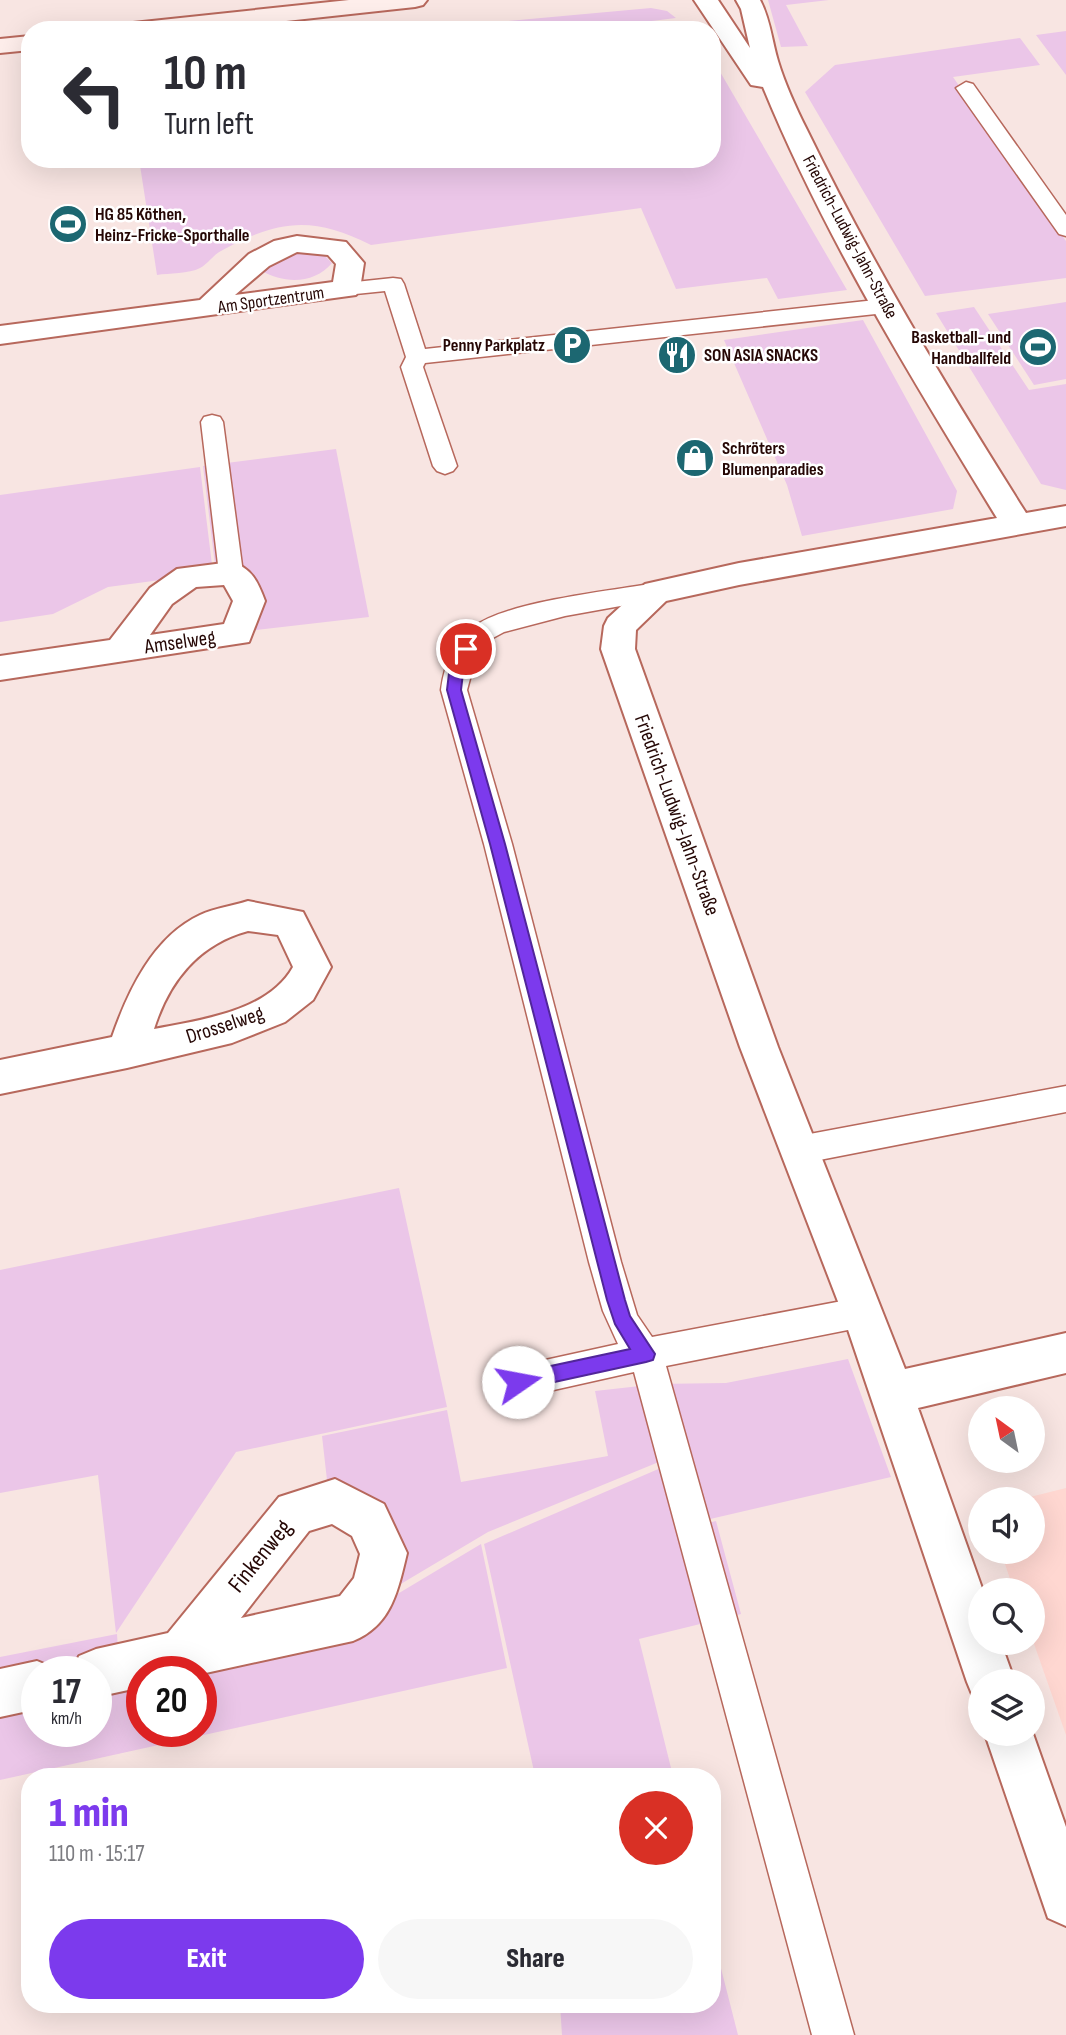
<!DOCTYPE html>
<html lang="en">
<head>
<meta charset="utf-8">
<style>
  :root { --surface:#fff; --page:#f7f7f7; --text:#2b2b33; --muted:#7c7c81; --accent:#7c3aed }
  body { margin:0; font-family:"Sofia Sans Condensed",sans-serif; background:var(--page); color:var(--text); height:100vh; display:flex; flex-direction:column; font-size:26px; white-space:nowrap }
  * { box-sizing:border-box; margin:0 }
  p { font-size:23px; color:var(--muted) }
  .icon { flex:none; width:38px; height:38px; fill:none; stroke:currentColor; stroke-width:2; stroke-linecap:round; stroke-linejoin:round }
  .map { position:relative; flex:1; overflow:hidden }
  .drawer { position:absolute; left:21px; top:1768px; width:700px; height:245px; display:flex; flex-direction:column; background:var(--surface); border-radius:28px; box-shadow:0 7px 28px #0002 }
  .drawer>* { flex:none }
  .hud { position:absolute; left:21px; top:21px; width:700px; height:147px; border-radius:28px; box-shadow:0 7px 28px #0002; background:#fff; color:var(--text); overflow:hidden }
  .needle { width:46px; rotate:327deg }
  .fabs { position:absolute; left:968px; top:1396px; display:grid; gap:14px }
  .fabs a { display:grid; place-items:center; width:77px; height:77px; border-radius:50%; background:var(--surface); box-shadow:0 7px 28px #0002; font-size:35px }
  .speed { position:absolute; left:21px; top:1656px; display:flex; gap:14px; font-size:35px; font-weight:700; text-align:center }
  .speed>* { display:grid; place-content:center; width:91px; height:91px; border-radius:50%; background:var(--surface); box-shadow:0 7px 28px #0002; line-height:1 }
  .speed small { font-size:18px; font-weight:400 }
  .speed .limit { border:10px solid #d22; background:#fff; color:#111 }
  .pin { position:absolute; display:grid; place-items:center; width:60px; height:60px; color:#fff; margin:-30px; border:4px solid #fff; border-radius:50%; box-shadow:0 2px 7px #0007 }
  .me { position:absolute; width:77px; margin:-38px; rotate:78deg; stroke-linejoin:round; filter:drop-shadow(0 0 5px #0008) }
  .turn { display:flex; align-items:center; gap:24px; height:147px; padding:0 28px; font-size:32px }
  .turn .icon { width:91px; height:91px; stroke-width:2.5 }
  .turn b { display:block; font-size:49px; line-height:60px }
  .round { display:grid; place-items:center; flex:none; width:74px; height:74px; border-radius:37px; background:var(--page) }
  .overview { display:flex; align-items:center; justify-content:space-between; height:119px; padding:0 28px }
  h1 { font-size:42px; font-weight:800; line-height:52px; color:var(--accent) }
  .action { display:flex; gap:14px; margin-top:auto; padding:14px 28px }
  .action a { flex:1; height:80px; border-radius:42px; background:var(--accent); color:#fff; font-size:28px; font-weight:800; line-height:80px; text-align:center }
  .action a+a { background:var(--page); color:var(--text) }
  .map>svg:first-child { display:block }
  .built { fill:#ffd7d1 }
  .green { fill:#ebc6e8; fill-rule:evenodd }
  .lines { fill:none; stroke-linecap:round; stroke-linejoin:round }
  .service-casing { stroke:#b7685c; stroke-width:3 }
  .minor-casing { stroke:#b7685c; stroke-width:4 }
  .secondary-casing { stroke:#b7685c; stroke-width:4 }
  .service { fill:#fff; fill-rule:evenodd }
  .minor { fill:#fff; fill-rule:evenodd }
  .secondary { fill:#feeeeb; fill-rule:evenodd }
  .route { fill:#7c3aed; stroke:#51269a; stroke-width:2 }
  .labels { text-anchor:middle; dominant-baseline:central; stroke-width:5; stroke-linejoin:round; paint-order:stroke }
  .far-poi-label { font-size:18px; font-weight:bold; fill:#250705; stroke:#fff; text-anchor:start }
  .far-street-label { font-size:18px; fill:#250705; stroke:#fff }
  .street-label { font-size:21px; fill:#250705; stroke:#fff }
  .near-street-label { font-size:24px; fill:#250705; stroke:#fff }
</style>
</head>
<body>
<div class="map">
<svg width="1066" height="2035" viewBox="0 0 1066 2035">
  <rect width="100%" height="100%" fill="#f8e5e2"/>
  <!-- built -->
  <path class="built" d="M1066,1488v247l-33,-94 -1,-50h-18l-13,-39h31v-52h-14z"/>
  <!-- green -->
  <path class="green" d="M768,0h61l-43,5 22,41 -27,1z
    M651,8l16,3 9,7 -97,12h-168z
    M1066,31v44l-30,-40z
    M1020,38l20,27 -87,12 113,164v37l-141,18 -120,-204 30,-27z
    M712,58l135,232 -69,9 -11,-21 -91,11 -35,-81 -270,37c-59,-30 -93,-25 -150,6 -8,4 -13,13 -21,17 -11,6 -31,5 -43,7l-18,-116h573z
    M300,250l21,2 11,11c-17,21 -48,21 -70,8l16,-13z
    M1066,302v77l-32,6 -46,-71z
    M974,307l55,83 37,-6v106l-25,-6 -105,-171z
    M863,320l94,171 -4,18 -151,27 -15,-51 -63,-145z
    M336,449l33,168 -129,15 11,-31 -35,-28 -13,-107z
    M200,467l13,106 -105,14 -55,27 -53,8v-127z
    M399,1188l48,219 -211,45 -120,181 -18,-158 -98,18v-223z
    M848,1359l43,118 -198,46 -38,-139 71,-1z
    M649,1385l22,72 -183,75 -104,62 -56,-105 -6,-53 125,-26 14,72 147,-26 -13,-65z
    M670,1464l18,64 28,-7 25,93 -102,25 34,137h-138l-51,-232z
    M481,1544l26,124 -507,112v-84l37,-8v43h59v-56l258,-55zM142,1671h59v60h-59z
    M117,1634l2,31 -28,6h-54l-37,19v-33z
    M712,1933l26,102h-176l-2,-31h152z"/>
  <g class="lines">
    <defs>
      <path id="service" d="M966,82l7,2 93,131v21l-7,-2 -103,-146z
        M393,278l8,1 3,5 21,65 460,-50 8,2 3,5 -3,5 -8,2 -460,50 -2,4 34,99 -4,5 -8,3 -8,-3 -4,-5 -32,-99 5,-10 -21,-66 -39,4 -8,-1 -3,-5 3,-5 8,-1z
        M212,415l8,2 3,5 20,151 -3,6 -9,2 -9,-2 -3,-6 -18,-151 3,-5z
        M656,583l9,3 3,6 -3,6 -100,18 -61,16 -13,7 -15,17 -9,34 45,154 109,418 16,53 15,22 211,-40 12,4 5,11 -5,11 -12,4 -197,39 188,669h-42l-178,-663 -116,26 -12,-5 -5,-11 5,-11 12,-5 100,-22 -15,-33 -14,-49 -105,-418 -43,-154c3,-23 11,-47 31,-62 34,-27 139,-37 184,-45z
        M1066,1086v26l-267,52 -11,-4 -5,-10 5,-10 11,-4z"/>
      <path id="minor" d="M694,0h24l32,48 -9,-39 -5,-9h24c10,18 12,41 18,61 7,23 18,47 29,69 64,132 140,258 219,383l40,-7v20l-327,59 -73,16 -30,29 -1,19 143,398 127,322 161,-36v40l-148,35 65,183h-3v52h21l14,39h-35v20l-6,-3 -7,-17 -125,-370 -102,-265 -139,-398 3,-23 4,-8 37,-34 94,-21 258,-45c-85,-139 -172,-280 -234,-431l-12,-2z
        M297,236l49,6 18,21 -4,26 -4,6 -356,49v-18l200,-26 49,-46 25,-13zM297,252l31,3 8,9 -3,18 -98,13 34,-29z
        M231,562c21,6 27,20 34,39l-16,41 -249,38v-24l110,-16 40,-52 27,-19zM224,585l9,16 -9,23 -74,11 22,-31 24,-17z
        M248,901l55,11 28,55 -18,33 -28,22 -53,21 -105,25 -127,26v-34l112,-23c16,-46 41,-100 88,-122 15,-7 33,-9 48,-14zM248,931l30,4 15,32c-25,45 -93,53 -139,62 15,-48 45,-85 94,-98z
        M335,1479l49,25 23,49c-9,37 -15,72 -54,88l-152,33v-3h-59v16l-46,10v-26h-23l6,-15 17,-7 72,-16 111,-136zM332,1524l20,12 8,18 -6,24 -14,18 -99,22 68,-87z
        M37,1661l17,7 1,3h-18v38l-37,8v-48z
        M1032,1731l34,96v99l-18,-8 -63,-184h47z"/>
      <path id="secondary" d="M349,0h78l-4,5 -8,2 -213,23h-81l4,-5 8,-2z
        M30,36v14l-30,3v-14z"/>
    </defs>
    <!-- service casing -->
    <use href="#service" class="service-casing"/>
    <!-- minor casing -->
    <use href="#minor" class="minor-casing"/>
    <!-- secondary casing -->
    <use href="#secondary" class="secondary-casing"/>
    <!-- service -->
    <use href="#service" class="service"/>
    <!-- minor -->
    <use href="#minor" class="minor"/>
    <!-- secondary -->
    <use href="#secondary" class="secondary"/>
  </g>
  <!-- route -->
  <path class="route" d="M466,644l7,5 -9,16 -3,25 44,154 120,456 5,16 25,38 -2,6 -7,2 -128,28 -6,-2 -3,-6 3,-6 6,-3 112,-24 -15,-25 -8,-24 -117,-456 -43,-154 3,-25 11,-19z"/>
  <!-- icons -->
  <defs>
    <symbol id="stadium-disc" viewBox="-11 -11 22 22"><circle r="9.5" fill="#1c6771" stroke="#fff"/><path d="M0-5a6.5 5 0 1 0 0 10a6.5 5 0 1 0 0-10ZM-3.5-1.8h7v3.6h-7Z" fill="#fff"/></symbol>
    <symbol id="parking-disc" viewBox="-11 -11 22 22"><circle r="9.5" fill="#1c6771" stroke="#fff"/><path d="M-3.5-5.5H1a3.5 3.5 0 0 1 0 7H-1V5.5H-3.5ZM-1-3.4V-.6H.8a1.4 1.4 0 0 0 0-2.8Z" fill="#fff"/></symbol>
    <symbol id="restaurant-disc" viewBox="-11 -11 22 22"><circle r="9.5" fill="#1c6771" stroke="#fff"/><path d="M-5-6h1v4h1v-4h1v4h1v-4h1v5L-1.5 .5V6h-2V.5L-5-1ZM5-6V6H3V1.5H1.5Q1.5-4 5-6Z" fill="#fff"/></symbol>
    <symbol id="shop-disc" viewBox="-11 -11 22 22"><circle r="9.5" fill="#1c6771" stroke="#fff"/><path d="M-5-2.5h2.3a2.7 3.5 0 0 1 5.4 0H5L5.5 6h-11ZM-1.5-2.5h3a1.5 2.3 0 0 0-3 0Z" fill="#fff"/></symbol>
  </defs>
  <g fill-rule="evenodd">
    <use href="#stadium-disc" x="46" y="202" width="44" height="44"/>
    <use href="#parking-disc" x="550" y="323" width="44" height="44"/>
    <use href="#stadium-disc" x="1016" y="325" width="44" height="44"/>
    <use href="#restaurant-disc" x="655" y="333" width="44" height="44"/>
    <use href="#shop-disc" x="673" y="436" width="44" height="44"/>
  </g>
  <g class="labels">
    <!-- far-poi labels -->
    <g class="far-poi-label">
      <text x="95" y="214">HG 85 Köthen,<tspan x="95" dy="21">Heinz-Fricke-Sporthalle</tspan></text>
      <text x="1011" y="337" text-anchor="end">Basketball- und<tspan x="1011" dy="21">Handballfeld</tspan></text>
      <text x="545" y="345" text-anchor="end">Penny Parkplatz</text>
      <text x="704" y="355">SON ASIA SNACKS</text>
      <text x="722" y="448">Schröters<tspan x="722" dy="21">Blumenparadies</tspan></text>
    </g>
    <!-- far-street labels -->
    <g class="far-street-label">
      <text transform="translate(850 237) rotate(62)">Friedrich-Ludwig-Jahn-Straße</text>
      <text transform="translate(271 300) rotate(-8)">Am Sportzentrum</text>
    </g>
    <!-- street labels -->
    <g class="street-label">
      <text transform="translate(180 642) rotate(-8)">Amselweg</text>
      <text transform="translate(677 815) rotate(70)">Friedrich-Ludwig-Jahn-Straße</text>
      <text transform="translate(225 1025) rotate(-18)">Drosselweg</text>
    </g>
    <!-- near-street labels -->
    <g class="near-street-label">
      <text transform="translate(260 1556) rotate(-51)">Finkenweg</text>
    </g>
  </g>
</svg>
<div class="fabs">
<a><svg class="needle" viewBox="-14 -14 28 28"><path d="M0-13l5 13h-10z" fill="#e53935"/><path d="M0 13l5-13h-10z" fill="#7c7c81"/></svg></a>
<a><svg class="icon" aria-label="sound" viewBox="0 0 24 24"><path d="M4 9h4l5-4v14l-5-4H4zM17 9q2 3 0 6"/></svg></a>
<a><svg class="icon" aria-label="search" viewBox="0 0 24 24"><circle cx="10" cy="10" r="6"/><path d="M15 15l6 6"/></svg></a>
<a><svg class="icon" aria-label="layers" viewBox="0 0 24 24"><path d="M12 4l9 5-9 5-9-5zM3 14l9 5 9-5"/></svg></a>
</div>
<div class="speed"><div>17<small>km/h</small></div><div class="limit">20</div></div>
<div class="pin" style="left:466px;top:649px;background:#d93025"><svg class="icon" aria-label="arrive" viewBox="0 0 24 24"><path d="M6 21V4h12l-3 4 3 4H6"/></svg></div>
<svg class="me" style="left:518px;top:1382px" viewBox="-20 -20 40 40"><circle r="19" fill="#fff"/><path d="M0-13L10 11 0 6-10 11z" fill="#7c3aed"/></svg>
<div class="hud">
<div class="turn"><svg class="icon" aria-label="left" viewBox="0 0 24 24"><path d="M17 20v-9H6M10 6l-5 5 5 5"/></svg><div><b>10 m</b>Turn left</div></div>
</div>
<section class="drawer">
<div class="overview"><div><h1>1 min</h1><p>110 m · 15:17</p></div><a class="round" style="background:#d93025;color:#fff"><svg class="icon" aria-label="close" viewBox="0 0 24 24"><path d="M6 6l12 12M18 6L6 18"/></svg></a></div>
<div class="action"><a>Exit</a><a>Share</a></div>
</section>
</div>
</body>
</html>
